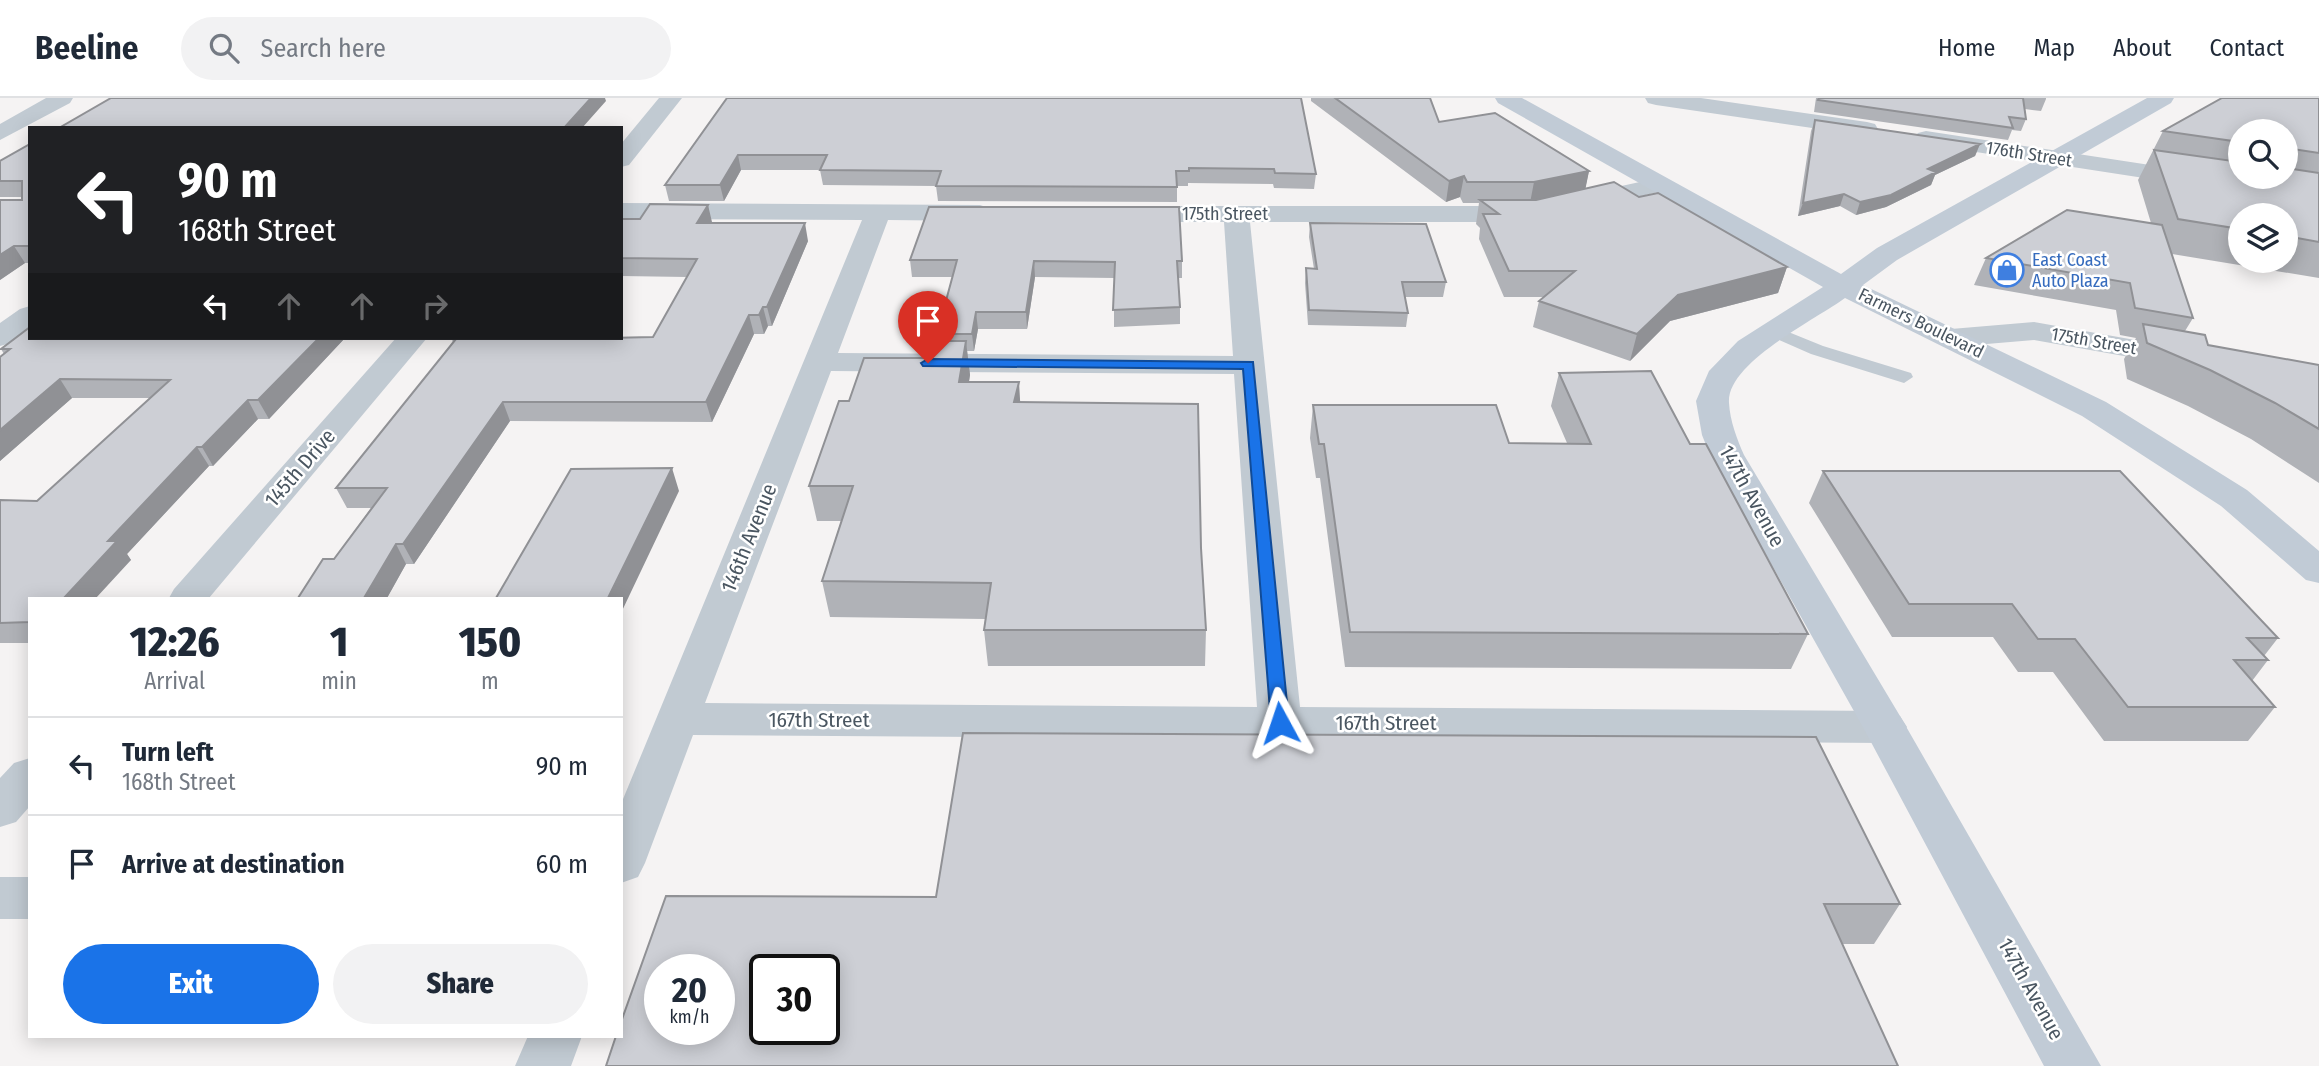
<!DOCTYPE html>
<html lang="en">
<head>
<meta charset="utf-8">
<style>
  :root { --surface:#fff; --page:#f2f2f3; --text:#1f2937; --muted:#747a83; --line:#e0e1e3; --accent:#1a73e8 }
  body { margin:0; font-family:"Fira Sans Condensed",sans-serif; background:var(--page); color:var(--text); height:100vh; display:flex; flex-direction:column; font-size:26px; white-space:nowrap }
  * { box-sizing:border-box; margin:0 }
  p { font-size:23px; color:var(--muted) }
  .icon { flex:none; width:38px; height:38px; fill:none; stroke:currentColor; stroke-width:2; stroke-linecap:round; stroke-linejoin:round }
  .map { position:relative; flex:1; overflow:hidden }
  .side { position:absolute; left:28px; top:499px; width:595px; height:441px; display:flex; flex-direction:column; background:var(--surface); border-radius:0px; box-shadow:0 4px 18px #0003 }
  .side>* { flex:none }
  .hud { position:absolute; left:28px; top:28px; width:595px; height:214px; border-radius:0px; box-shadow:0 4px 18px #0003; background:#202124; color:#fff; overflow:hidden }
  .tools { position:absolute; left:2228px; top:21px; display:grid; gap:14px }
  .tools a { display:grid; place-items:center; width:70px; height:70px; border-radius:50%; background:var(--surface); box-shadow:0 4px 18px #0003; font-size:35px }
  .speed { position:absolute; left:644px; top:856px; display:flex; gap:14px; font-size:35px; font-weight:700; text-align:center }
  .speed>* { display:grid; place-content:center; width:91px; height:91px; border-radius:50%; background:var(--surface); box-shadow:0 4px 18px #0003; line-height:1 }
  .speed small { font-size:18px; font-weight:400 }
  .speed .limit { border:4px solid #111; border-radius:10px; background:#fff; color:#111 }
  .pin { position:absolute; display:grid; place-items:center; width:60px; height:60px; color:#fff; margin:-72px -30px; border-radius:50% 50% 50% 0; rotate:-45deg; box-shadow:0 0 7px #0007 }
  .pin .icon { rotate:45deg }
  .me { position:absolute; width:77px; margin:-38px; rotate:355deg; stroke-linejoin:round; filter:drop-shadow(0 0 5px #0008) }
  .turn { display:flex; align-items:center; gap:24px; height:147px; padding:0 35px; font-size:32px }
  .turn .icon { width:91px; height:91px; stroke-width:2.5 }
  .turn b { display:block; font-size:49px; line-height:60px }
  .lanes { display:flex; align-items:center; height:66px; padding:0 35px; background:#0003; justify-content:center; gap:35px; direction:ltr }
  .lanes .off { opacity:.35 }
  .eta { display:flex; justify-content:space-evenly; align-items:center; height:119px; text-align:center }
  .eta b { font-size:42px; font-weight:800; line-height:49px }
  .primary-button { display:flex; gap:14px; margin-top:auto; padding:14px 35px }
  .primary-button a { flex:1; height:80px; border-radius:42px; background:var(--accent); color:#fff; font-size:28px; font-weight:800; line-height:80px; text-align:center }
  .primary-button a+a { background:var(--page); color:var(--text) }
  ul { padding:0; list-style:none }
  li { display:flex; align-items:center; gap:21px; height:98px; padding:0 35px; border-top:2px solid var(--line) }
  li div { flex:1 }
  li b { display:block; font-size:26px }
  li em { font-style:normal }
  header { display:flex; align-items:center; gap:42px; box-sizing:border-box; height:98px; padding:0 35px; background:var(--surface); border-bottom:2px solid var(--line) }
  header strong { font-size:33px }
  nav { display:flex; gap:38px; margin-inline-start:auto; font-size:24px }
  .search { width:490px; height:63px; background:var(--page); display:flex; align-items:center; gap:18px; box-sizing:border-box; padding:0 24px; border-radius:38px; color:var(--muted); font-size:26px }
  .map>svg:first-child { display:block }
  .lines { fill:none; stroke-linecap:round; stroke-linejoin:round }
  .lane { fill:#c1cad2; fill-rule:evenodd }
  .street { fill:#c1cad2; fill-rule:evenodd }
  .secondary { fill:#c1cbd6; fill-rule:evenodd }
  .wall { fill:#b0b2b7; fill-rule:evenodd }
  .shaded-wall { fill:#909195 }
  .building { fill:#cdcfd5; stroke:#909195; stroke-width:2; fill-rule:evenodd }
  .route { fill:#1a73e8; stroke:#114b97; stroke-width:2 }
  .labels { text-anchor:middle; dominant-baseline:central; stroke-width:5; stroke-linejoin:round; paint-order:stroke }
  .far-street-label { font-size:18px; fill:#4a5661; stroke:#fff }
  .far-shop-label { font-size:18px; fill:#366cbe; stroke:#fff; text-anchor:start }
  .street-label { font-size:21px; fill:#4a5661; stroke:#fff }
</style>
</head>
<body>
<header>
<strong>Beeline</strong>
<div class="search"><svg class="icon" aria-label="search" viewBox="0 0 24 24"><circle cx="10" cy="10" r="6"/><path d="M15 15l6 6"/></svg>Search here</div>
<nav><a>Home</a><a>Map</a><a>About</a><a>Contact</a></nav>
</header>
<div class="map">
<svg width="2319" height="968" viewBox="0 0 2319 968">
  <rect width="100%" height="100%" fill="#f5f3f3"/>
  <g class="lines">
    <!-- lane -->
    <path class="lane" d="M1774,228l49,20 88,27 2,4 -9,6 -93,-29 -43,-19 -3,-4 3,-4z"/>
    <!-- street -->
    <path class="street" d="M46,0h27l-3,5 -70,37v-16z
      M659,0h23l-53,67 -8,2v-23z
      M1645,0h56l166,24 8,2 3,5 -3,5 -8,2 -211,-31 -8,-2z
      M1926,33l270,41 9,2 3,5 -3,5 -9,2 -278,-43 -4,-5 4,-5z
      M1658,80l9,2 3,5 -3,5 -137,32h-280l50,485 585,4 15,5 7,11 -7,11 -15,5 -1192,-8 -48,128 -7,14 -17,6v-79l241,-584 -241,-1v-16l359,2 9,3 4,5 -4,5 -9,3 -92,-1 -50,133 395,3 -9,-134h-97l-9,-3 -4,-5 4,-5 9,-3h403zM831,273l403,3 23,333 -552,-4z
      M30,208v23l-19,14 -11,3v-23l20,-14z
      M2034,224l146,26 11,2 4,7 -4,7 -11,2 -146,-26 -83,7 -11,-3 -4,-6 4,-6 11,-3z
      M396,240h31l-218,260h-40l5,-9z
      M30,660v48l-14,16 -16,5v-49l14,-15z
      M0,779h30v42h-30z
      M528,938h54l-11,30h-56z"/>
    <!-- secondary -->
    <path class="secondary" d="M1495,0h27l319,176 36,-26 270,-150h27l-3,5 -274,157 -34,25 243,117 141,88 72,61v32l-13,-3 -85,-74 -139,-90 -237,-118c-30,22 -119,65 -116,105 1,18 8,36 15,52l156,261 201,350h-57l-180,-337 -154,-274 -8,-20 -6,-34 13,-30 29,-30 85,-54 -325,-184z"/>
  </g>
  <!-- wall -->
  <path class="wall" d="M727,0l589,76 -2,15 -40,-1 -1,-4 -85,-1v3h-11v16l-239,-1 -2,-15 -113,-1 -3,-15h-79l-17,31h-55l-4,-16z
    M1311,0h119l9,24 150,49 -4,18 54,8 148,70 -9,26 -108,28 -40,40 -97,-34 6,-26 5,-4h-40l-25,-58 1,-11 -4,-4 3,-21h-16l-3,-6 -14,5 -135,-101z
    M1816,0h230v1l-5,12 -16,-2 1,10 -5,12 -9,-1 -4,10 -194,-28z
    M2319,0v180l-147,-24 21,64 -8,13 23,14 111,20v118l-68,-44 -63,-33 -61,-27 -3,-20 12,-21 -16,-3 -4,-25 -142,-25 12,-27 165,-35 -13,-43 25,-49zM2240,33h46v46h-46zM2240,117h46v46h-46z
    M1815,22l165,24 -5,12 -40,19 -4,10 -45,22 -30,8 -16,-9 -42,10 13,-85z
    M30,46v119h-5l-25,17 22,-83h-22v-36z
    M708,107l3,18 97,18 -36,85h-4l-4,8h-10l-42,88 -202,-1 -96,143h-8l-19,34h-89l36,-39 37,-51h-24l-11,-20 117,-145 -1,-4 201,-2 34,-60 -66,-1v-57h19z
    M1310,125l136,59 -3,15h-38l3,16 -2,14 -98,-2 -3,-42 1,-15 8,1 -5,-32z
    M910,162l272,1v17h-4l2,29v17l-66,3v-49l-79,-1 -8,52h-49l-4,22h-7l3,24 -1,7 51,20 181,146 5,82 -1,36h-217l-4,-36 1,-11 -155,-2 -8,-36 19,-60h-24l-8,-35 40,-85 75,-43 14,-17 -1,-7 15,-57h-40z
    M30,240h315l-76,81h-11l-45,47h-4l-82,88 4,6 -101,38v45h-30v-143l37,1 113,-103h-78l-72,63v-104l4,-3 -3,-5z
    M1559,275l131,71 118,190 -17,35 -446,-2 -25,-189h-4l-6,-40 3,-33 196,38h58l-16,-37z
    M1823,373l455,167 -14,18 4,4 -16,21 23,26 -27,34h-144l-51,-69h-35l-25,-35h-101l-83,-134z
    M666,798l1234,8 -26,40h-32z"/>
  <!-- shaded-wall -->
  <path class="shaded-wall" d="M591,0h14l1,3 -24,27h-18z
    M1980,46l-5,12 -40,19 -4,10 -45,22 -30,8 4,-13z
    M738,57l3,15 -17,31 -4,-16z
    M1589,73l-4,20 -55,12 4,-21z
    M1464,78l-4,21 -14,5 3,-21z
    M1844,96l-4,12 -42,10 5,-13z
    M708,107l4,17 -10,18 -5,-17z
    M805,125l3,18 -36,85 -5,-19z
    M14,148l11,17 -25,17v-25z
    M1034,163l1,16 -8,52 -1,-17z
    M1787,169l-9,26 -108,28 -40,40 7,-27 41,-39z
    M763,209l5,19 -4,8 -5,-19z
    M976,214l2,17 -4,22 -2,-17z
    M749,217l5,19 -42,88 -6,-20z
    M319,240h26l-76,81 -11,-19z
    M966,243l4,34 -7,41 -4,-34z
    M60,281l12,19 -72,63v-31z
    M1019,284l2,34 -7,-14z
    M248,302l10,19 -45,47 -11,-19z
    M503,304l7,19 -96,143 -11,-20z
    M197,349l12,19 -82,88 4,6 -35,38h-32l44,-57z
    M672,370l7,23 -58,122v-15h-13z
    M396,446l10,20 -19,34h-23z"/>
  <!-- building -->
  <path class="building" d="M111,0h480l-27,30h-505z
    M727,0h574l15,76 -41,-1 -1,-4 -85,-1v3h-13l1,16 -241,-1 5,-15 -121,-1 7,-15h-89l-18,30h-55z
    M1335,0h95l9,24 56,-9 94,58 -55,11h-67l-3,-6 -15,5z
    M1819,0h204l3,21 -17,-2 4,11 -195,-28z
    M2222,0h97v55l-33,-5v-17h-46v11l-77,-11z
    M1815,22l165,24 -52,25 8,3 -45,23 -31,7 -16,-8 -41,9z
    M30,46v102h-16l-14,9v-55h22v-19h-22v-20z
    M2154,52l86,12v15h46v-9l33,5v69l-33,-6v-21h-46v14l-62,-10z
    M1614,84l25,15 19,-4 129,74 -109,28 -41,39 -98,-33 36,-30h-66l-26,-57h16l-19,-14h56z
    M650,106l58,1 -11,18h108l-38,84h-4l-4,8h-10l-43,87h-203l-100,142h-7l-32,54h-66l25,-39h11l53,-71h-51l120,-149h-4l1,-1h108v1l92,-2 44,-78 -76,-1v-39h19z
    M929,109h250l3,54h-5l3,46 -67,3 2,-48 -81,-1 -8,51h-50l-4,22h-35l20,-74h-47z
    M2067,112l95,15 31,93 -58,-10 -5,-25 -144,-25z
    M1310,125l116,1 20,58h-44l6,31 -99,-3 -3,-42 11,1z
    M2143,226l62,11 3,10 111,20v64l-44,-26 -65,-33 -63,-27z
    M30,229v11h289l-61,62h-10l-46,47h-5l-89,94h9l-53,57h-34v24l-30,1v-123l37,1 133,-121 -110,-1 -60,51v-73l10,-8h-9z
    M929,243h37l-7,41h60l-5,20 184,2 3,144 5,82h-222l7,-47 -169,-2 31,-95h-44l30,-85h10l15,-43h60z
    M1651,273l39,73h16l102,190 -458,-2 -26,-188h-5l-6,-39h183l13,38 82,1 -32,-71z
    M672,370l-64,130h-112l75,-129z
    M1823,373h297l158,167h-31l21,22h-34l41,47h-147l-53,-68h-37l-26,-35h-103z
    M963,635l853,4 84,167h-76l74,162h-1292l10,-30h5v-14l45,-126 270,1zM660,872h59v59h-59zM765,872h59v59h-59z"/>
  <!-- route -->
  <path class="route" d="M928,261l325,3 36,361 -3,4h-13l-2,-4 -28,-354 -320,-3 -2,-3z"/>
  <!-- icons -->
  <defs>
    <symbol id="shop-ring" viewBox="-11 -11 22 22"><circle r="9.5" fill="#fff" stroke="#3f7fe0" stroke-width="1.5"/><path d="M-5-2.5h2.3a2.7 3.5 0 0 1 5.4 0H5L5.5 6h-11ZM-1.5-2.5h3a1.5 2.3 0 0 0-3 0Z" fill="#3f7fe0"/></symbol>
  </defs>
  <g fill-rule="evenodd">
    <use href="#shop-ring" x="1988" y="153" width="38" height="38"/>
  </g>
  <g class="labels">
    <!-- far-street labels -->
    <g class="far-street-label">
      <text transform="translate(2029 56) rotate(9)">176th Street</text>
      <text x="1225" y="116">175th Street</text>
      <text transform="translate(1921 225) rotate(26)">Farmers Boulevard</text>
      <text transform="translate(2094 243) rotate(10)">175th Street</text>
    </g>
    <!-- far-shop labels -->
    <g class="far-shop-label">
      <text x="2032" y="162">East Coast<tspan x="2032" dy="21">Auto Plaza</tspan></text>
    </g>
    <!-- street labels -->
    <g class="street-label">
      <text transform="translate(300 370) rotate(-49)">145th Drive</text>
      <text transform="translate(1752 398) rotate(61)">147th Avenue</text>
      <text transform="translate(749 440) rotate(-68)">146th Avenue</text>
      <text x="819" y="622">167th Street</text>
      <text x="1386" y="625">167th Street</text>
      <text transform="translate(2031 891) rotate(61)">147th Avenue</text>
    </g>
  </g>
</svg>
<div class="tools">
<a><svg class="icon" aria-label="search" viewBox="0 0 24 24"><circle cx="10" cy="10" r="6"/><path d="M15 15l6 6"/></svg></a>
<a><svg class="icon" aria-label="layers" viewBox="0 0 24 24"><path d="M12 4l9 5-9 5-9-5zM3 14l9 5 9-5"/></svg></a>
</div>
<div class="speed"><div>20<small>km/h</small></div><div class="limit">30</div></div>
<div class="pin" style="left:928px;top:265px;background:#d93025"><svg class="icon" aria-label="arrive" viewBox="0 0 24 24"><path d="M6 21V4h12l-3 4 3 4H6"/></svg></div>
<svg class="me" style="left:1280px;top:625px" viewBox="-20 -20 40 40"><path d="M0-17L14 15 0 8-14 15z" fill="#1a73e8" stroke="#fff" stroke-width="4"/></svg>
<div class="hud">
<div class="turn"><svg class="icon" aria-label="left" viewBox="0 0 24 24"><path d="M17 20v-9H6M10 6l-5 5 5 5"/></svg><div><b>90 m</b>168th Street</div></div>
<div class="lanes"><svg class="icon" aria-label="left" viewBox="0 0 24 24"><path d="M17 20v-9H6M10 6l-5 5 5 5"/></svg><svg class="icon off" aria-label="ahead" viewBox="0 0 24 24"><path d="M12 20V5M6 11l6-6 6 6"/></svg><svg class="icon off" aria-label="ahead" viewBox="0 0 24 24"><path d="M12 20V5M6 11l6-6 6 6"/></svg><svg class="icon off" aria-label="right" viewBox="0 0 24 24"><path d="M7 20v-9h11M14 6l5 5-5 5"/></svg></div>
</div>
<section class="side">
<div class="eta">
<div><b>12:26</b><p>Arrival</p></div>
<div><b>1</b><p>min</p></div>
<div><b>150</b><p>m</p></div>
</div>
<ul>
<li><svg class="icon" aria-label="left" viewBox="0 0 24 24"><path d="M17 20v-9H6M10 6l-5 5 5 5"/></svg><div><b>Turn left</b><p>168th Street</p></div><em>90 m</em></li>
<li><svg class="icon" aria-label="arrive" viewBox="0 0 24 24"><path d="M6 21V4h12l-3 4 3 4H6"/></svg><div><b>Arrive at destination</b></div><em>60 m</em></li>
</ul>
<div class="primary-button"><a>Exit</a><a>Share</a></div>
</section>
</div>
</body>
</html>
